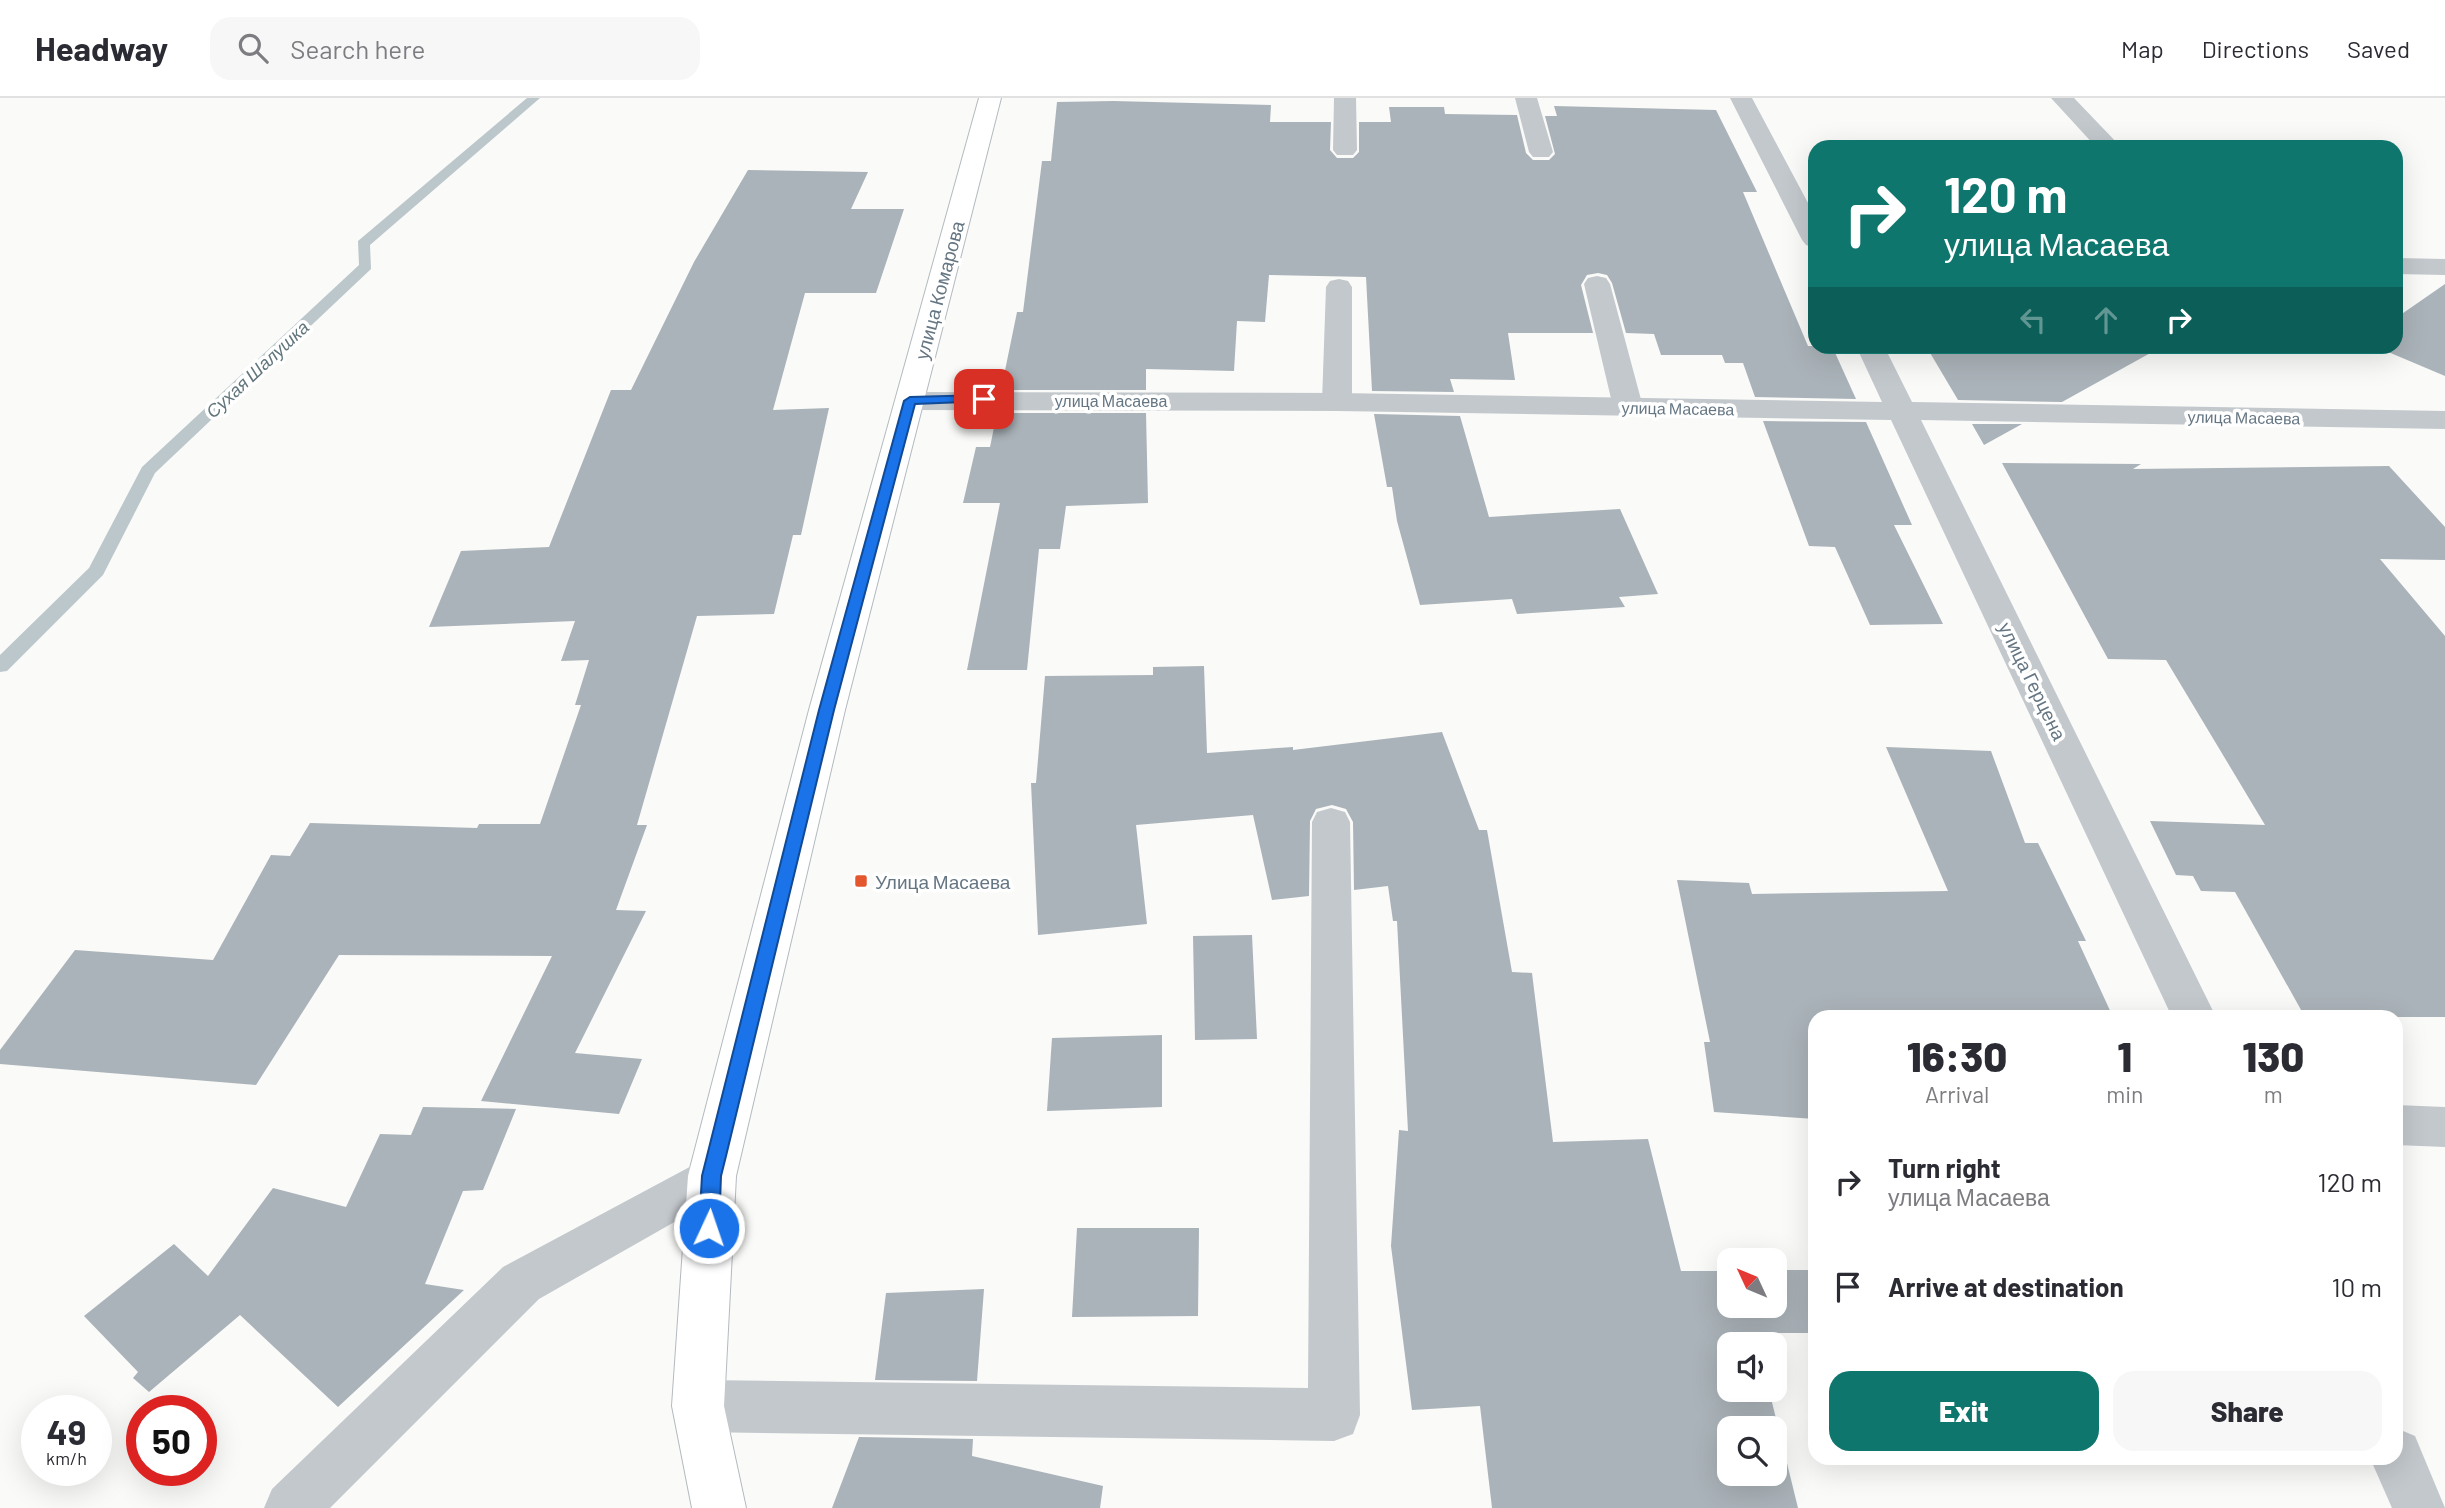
<!DOCTYPE html>
<html lang="en">
<head>
<meta charset="utf-8">
<style>
  :root { --surface:#fff; --page:#f7f7f7; --text:#2b2b33; --muted:#7c7c81; --line:#e1e1e2; --accent:#0f766e }
  body { margin:0; font-family:Barlow,sans-serif; background:var(--page); color:var(--text); height:100vh; display:flex; flex-direction:column; font-size:26px; white-space:nowrap }
  * { box-sizing:border-box; margin:0 }
  p { font-size:23px; color:var(--muted) }
  .icon { flex:none; width:38px; height:38px; fill:none; stroke:currentColor; stroke-width:2; stroke-linecap:round; stroke-linejoin:round }
  .map { position:relative; flex:1; overflow:hidden }
  .panel { position:absolute; left:1808px; top:912px; width:595px; height:455px; display:flex; flex-direction:column; background:var(--surface); border-radius:21px; box-shadow:0 7px 28px #0002 }
  .panel>* { flex:none }
  .top-card { position:absolute; left:1808px; top:42px; width:595px; height:214px; border-radius:21px; box-shadow:0 7px 28px #0002; background:#0f766e; color:#fff; overflow:hidden }
  .needle { width:46px; rotate:314deg }
  .controls { position:absolute; left:1717px; top:1150px; display:grid; gap:14px }
  .controls a { display:grid; place-items:center; width:70px; height:70px; border-radius:14px; background:var(--surface); box-shadow:0 7px 28px #0002; font-size:35px }
  .speed { position:absolute; left:21px; top:1297px; display:flex; gap:14px; font-size:35px; font-weight:700; text-align:center }
  .speed>* { display:grid; place-content:center; width:91px; height:91px; border-radius:50%; background:var(--surface); box-shadow:0 7px 28px #0002; line-height:1 }
  .speed small { font-size:18px; font-weight:400 }
  .speed .limit { border:10px solid #d22; background:#fff; color:#111 }
  .pin { position:absolute; display:grid; place-items:center; width:60px; height:60px; color:#fff; margin:-30px; border-radius:14px; box-shadow:0 4px 10px #0006 }
  .me { position:absolute; width:77px; margin:-38px; rotate:3deg; stroke-linejoin:round; filter:drop-shadow(0 0 5px #0008) }
  .turn { display:flex; align-items:center; gap:24px; height:147px; padding:0 21px; font-size:32px }
  .turn .icon { width:91px; height:91px; stroke-width:2.5 }
  .turn b { display:block; font-size:49px; line-height:60px }
  .lanes { display:flex; align-items:center; height:66px; padding:0 21px; background:#0003; justify-content:center; gap:35px; direction:ltr }
  .lanes .off { opacity:.35 }
  .eta { display:flex; justify-content:space-evenly; align-items:center; height:119px; text-align:center }
  .eta b { font-size:42px; font-weight:800; line-height:49px }
  .primary-button { display:flex; gap:14px; margin-top:auto; padding:14px 21px }
  .primary-button a { flex:1; height:80px; border-radius:21px; background:var(--accent); color:#fff; font-size:28px; font-weight:800; line-height:80px; text-align:center }
  .primary-button a+a { background:var(--page); color:var(--text) }
  ul { padding:0; list-style:none }
  li { display:flex; align-items:center; gap:21px; height:105px; padding:0 21px }
  li div { flex:1 }
  li b { display:block; font-size:26px }
  li em { font-style:normal }
  header { display:flex; align-items:center; gap:42px; box-sizing:border-box; height:98px; padding:0 35px; background:var(--surface); border-bottom:2px solid var(--line) }
  header strong { font-size:33px }
  nav { display:flex; gap:38px; margin-inline-start:auto; font-size:24px }
  .search { width:490px; height:63px; background:var(--page); display:flex; align-items:center; gap:18px; box-sizing:border-box; padding:0 24px; border-radius:21px; color:var(--muted); font-size:26px }
  .map>svg:first-child { display:block }
  .lines { fill:none; stroke-linecap:round; stroke-linejoin:round }
  .stream { fill:#bbc7cb; fill-rule:evenodd }
  .building { fill:#aab3b9; fill-rule:evenodd }
  .secondary-casing { stroke:#b3babf; stroke-width:2 }
  .lane { fill:#c3c8cc; fill-rule:evenodd }
  .street { fill:#c3c8cc; fill-rule:evenodd }
  .secondary { fill:#fff; fill-rule:evenodd }
  .route { fill:#1a73e8; stroke:#114b97; stroke-width:2 }
  .poi-dot { fill:#e4572e; stroke:#fff; stroke-width:2.5 }
  .labels { text-anchor:middle; dominant-baseline:central; stroke-width:7; stroke-linejoin:round; paint-order:stroke }
  .far-street-label { font-size:16px; fill:#657683; stroke:#fff }
  .far-water-label { font-size:18px; font-style:italic; fill:#60757c; stroke:#fff }
  .street-label { font-size:19px; fill:#657683; stroke:#fff }
  .poi-label { font-size:19px; fill:#657683; stroke:#fff; text-anchor:start }
</style>
</head>
<body>
<header>
<strong>Headway</strong>
<div class="search"><svg class="icon" aria-label="search" viewBox="0 0 24 24"><circle cx="10" cy="10" r="6"/><path d="M15 15l6 6"/></svg>Search here</div>
<nav><a>Map</a><a>Directions</a><a>Saved</a></nav>
</header>
<div class="map">
<svg width="2445" height="1410" viewBox="0 0 2445 1410">
  <rect width="100%" height="100%" fill="#fafaf8"/>
  <g class="lines">
    <!-- stream -->
    <path class="stream" d="M527,0h13l-170,147 1,24 -216,204 -52,102 -96,96 -7,1v-17l89,-87 53,-101 217,-202 -1,-24z"/>
  </g>
  <!-- building -->
  <path class="building" d="M1113,3l158,4 -1,17h61l-1,28 7,8h16l6,-6v-30h32l-2,-15h55l1,7 72,1 9,38 7,7h16l6,-6 -10,-38h12l-3,-10 162,4 41,82h-14l65,154h24l24,53 -101,-2 -12,-34h-18l-3,-8h-61l-7,-21 -28,-1 -14,-50 -5,-8 -9,-2 -11,2 -6,10 12,48h-85l7,47 -65,-1 4,13 -82,-1 -6,-114 -97,-2 -4,47 -28,-1 -3,50 -88,-2v21h-145l16,-78h6l19,-151h9l6,-59z
    M748,72l120,2 -17,37h53l-28,84h-71l-32,117 56,-2 -28,127h-8l-19,79 -77,2 -60,209h10l-31,85 30,1 -71,142 67,6 -23,55 -138,-13 71,-145 -213,-1 -83,130 -256,-21v-14l75,-100 138,10 58,-105 19,1 20,-33 167,5 2,-4h61l41,-119h-6l14,-45 -28,1 14,-40 -146,6 32,-76 88,-4 62,-157h20l63,-128z
    M2445,186v92l-71,-30h22v-28z
    M1926,248h237l-101,56 -104,-2z
    M997,315h149l2,90 -82,3 -6,43h-21l-12,121h-60l33,-167h-37l13,-56h14z
    M1374,316l86,2 29,101 131,-8 38,85 -39,3 6,10 -108,7 -5,-15 -92,6 -23,-84 -5,-34h-5z
    M1763,323l103,1 46,103h-18l49,99 -73,1 -35,-78 -26,-1z
    M1972,326h50l-38,21z
    M2002,365l139,1 -8,5 256,-3 56,61v33l-65,-1 65,77v381h-140l-70,-125 -34,-1 -8,-15 -17,-1 -26,-54 115,4 -99,-165 -58,-1z
    M1204,568l3,87 86,-6v3l149,-18 37,98h8l25,142 20,1 21,169 95,-3 33,132h48v35h45v-36h41v63h-59l2,11h-29v46h40l29,118h-306l-12,-102 -68,4 -21,-164 8,-116 9,1 -11,-210h-4l-5,-35 -34,4 -1,-68 -7,-13 -14,-4 -16,4 -6,12 -1,75 -37,4 -19,-85 -117,10 11,99 -109,11 -7,-152h5l9,-107 108,-1v-8zM1729,1330h45v46h-45z
    M1886,649l105,4 34,92h13l48,98h-8l35,76h-298v102l-101,-7 -10,-70h6l-33,-162 72,3 3,11 196,-3z
    M1252,837l5,104 -62,1 -2,-104z
    M1162,937v72l-115,4 5,-73z
    M423,1009l93,2 -33,81 -20,1 -38,93 39,6 -126,117 -98,-92 -91,77 -16,-14 5,-6 -54,-56 90,-72 34,32 65,-88 73,19 34,-73 31,1z
    M1077,1130h122l-1,88 -126,1z
    M984,1191l-7,92 -102,-1 11,-87z
    M859,1339l114,2 -1,17 131,30 -3,22h-268z"/>
  <g class="lines">
    <defs>
      <path id="secondary" d="M979,0h22l-156,612 -109,466 -12,230 22,102h-54l-20,-102 16,-230 121,-466z"/>
    </defs>
    <!-- secondary casing -->
    <use href="#secondary" class="secondary-casing"/>
    <!-- lane -->
    <path class="lane" d="M1334,0h22l1,52 -4,5h-16l-4,-5z
      M1515,0h22l16,54 -4,5h-16l-4,-5z
      M2051,0h23l47,49h-25z
      M2396,160l49,1v16l-49,-1z
      M1597,178l9,2 4,6 33,123 -5,6 -10,3 -10,-3 -5,-6 -29,-123 4,-6z
      M1339,181l9,2 4,6v115l-5,6 -10,3 -10,-3 -5,-6 4,-115 4,-6z
      M1331,710l14,4 5,10 10,593 -7,19 -19,7 -636,-9 -19,-8 -7,-18 7,-18 19,-8 610,8 4,-566 5,-10z
      M712,1057l17,6 7,15 -7,15 -190,108 -209,209h-66l8,-19 231,-222z"/>
    <!-- street -->
    <path class="street" d="M1730,0h22l63,118v32l-9,-3 -4,-5z
      M1856,248h28l28,56 533,9v18l-524,-9 295,597h-44l-281,-597 -554,-9 -427,-1 -10,-3 -5,-6 5,-6 10,-3 427,1 545,9z
      M2396,1007l49,2v40l-49,-2z
      M2396,1330l19,8 30,72h-53l-22,-50h26z"/>
    <!-- secondary -->
    <use href="#secondary" class="secondary"/>
  </g>
  <!-- route -->
  <path class="route" d="M984,297l6,4 -2,2 -73,3 -81,306 -108,446 -5,20 -2,52 -3,7 -7,2 -7,-2 -3,-7 3,-52 117,-466 85,-309 6,-4z"/>
  <!-- markers -->
  <rect class="poi-dot" x="854" y="776" width="14" height="14" rx="3.5"/>
  <g class="labels">
    <!-- far-street labels -->
    <g class="far-street-label">
      <text x="1111" y="302">улица Масаева</text>
      <text transform="translate(1678 310) rotate(1)">улица Масаева</text>
      <text transform="translate(2244 319) rotate(1)">улица Масаева</text>
    </g>
    <!-- far-water labels -->
    <g class="far-water-label">
      <text transform="translate(257 271) rotate(-43)">Сухая Шалушка</text>
    </g>
    <!-- street labels -->
    <g class="street-label">
      <text transform="translate(939 192) rotate(-75)">улица Комарова</text>
      <text transform="translate(2033 583) rotate(64)">улица Герцена</text>
    </g>
    <!-- poi labels -->
    <g class="poi-label">
      <text x="875" y="783">Улица Масаева</text>
    </g>
  </g>
</svg>
<div class="controls">
<a><svg class="needle" viewBox="-14 -14 28 28"><path d="M0-13l5 13h-10z" fill="#e53935"/><path d="M0 13l5-13h-10z" fill="#7c7c81"/></svg></a>
<a><svg class="icon" aria-label="sound" viewBox="0 0 24 24"><path d="M4 9h4l5-4v14l-5-4H4zM17 9q2 3 0 6"/></svg></a>
<a><svg class="icon" aria-label="search" viewBox="0 0 24 24"><circle cx="10" cy="10" r="6"/><path d="M15 15l6 6"/></svg></a>
</div>
<div class="speed"><div>49<small>km/h</small></div><div class="limit">50</div></div>
<div class="pin" style="left:984px;top:301px;background:#d93025"><svg class="icon" aria-label="arrive" viewBox="0 0 24 24"><path d="M6 21V4h12l-3 4 3 4H6"/></svg></div>
<svg class="me" style="left:709px;top:1130px" viewBox="-20 -20 40 40"><circle r="17" fill="#1a73e8" stroke="#fff" stroke-width="3"/><path d="M0-11L8 9 0 5-8 9z" fill="#fff"/></svg>
<div class="top-card">
<div class="turn"><svg class="icon" aria-label="right" viewBox="0 0 24 24"><path d="M7 20v-9h11M14 6l5 5-5 5"/></svg><div><b>120 m</b>улица Масаева</div></div>
<div class="lanes"><svg class="icon off" aria-label="left" viewBox="0 0 24 24"><path d="M17 20v-9H6M10 6l-5 5 5 5"/></svg><svg class="icon off" aria-label="ahead" viewBox="0 0 24 24"><path d="M12 20V5M6 11l6-6 6 6"/></svg><svg class="icon" aria-label="right" viewBox="0 0 24 24"><path d="M7 20v-9h11M14 6l5 5-5 5"/></svg></div>
</div>
<section class="panel">
<div class="eta">
<div><b>16:30</b><p>Arrival</p></div>
<div><b>1</b><p>min</p></div>
<div><b>130</b><p>m</p></div>
</div>
<ul>
<li><svg class="icon" aria-label="right" viewBox="0 0 24 24"><path d="M7 20v-9h11M14 6l5 5-5 5"/></svg><div><b>Turn right</b><p>улица Масаева</p></div><em>120 m</em></li>
<li><svg class="icon" aria-label="arrive" viewBox="0 0 24 24"><path d="M6 21V4h12l-3 4 3 4H6"/></svg><div><b>Arrive at destination</b></div><em>10 m</em></li>
</ul>
<div class="primary-button"><a>Exit</a><a>Share</a></div>
</section>
</div>
</body>
</html>
